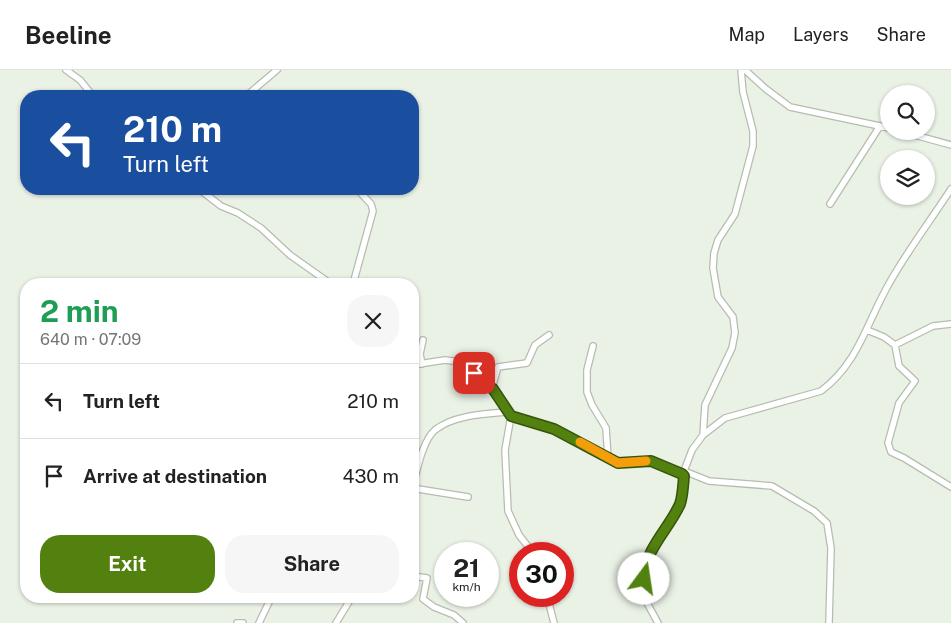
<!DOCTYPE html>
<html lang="en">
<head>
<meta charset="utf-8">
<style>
  :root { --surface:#fff; --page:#f6f6f6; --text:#222; --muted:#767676; --line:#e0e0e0; --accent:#528110 }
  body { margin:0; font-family:"Public Sans",sans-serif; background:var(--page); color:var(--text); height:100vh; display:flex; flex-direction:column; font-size:19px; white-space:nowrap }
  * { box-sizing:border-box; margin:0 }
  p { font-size:16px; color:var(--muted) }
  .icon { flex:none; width:28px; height:28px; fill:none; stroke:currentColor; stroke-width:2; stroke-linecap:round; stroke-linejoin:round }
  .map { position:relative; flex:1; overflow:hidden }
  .side { position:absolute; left:20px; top:208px; width:399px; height:325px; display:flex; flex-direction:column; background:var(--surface); border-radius:20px; box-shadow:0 1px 4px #0004 }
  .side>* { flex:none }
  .hud { position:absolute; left:20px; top:20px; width:399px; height:105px; border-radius:20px; box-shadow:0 1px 4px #0004; background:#1a4fa0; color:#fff; overflow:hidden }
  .tools { position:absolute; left:880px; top:15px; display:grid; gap:10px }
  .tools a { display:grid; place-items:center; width:55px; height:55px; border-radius:50%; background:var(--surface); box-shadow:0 1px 4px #0004; font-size:25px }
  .speed { position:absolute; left:434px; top:472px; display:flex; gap:10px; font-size:25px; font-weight:700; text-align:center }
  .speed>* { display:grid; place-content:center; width:65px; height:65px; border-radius:50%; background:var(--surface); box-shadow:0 1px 4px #0004; line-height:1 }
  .speed small { font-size:12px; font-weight:400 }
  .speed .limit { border:8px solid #d22; background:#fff; color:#111 }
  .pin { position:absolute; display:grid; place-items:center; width:42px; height:42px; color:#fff; margin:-21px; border-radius:10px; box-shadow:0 2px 8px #0006 }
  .me { position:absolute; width:55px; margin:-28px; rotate:14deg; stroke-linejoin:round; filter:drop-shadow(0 0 4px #0008) }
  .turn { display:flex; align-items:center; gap:18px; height:105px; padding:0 20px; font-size:22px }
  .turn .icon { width:65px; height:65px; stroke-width:2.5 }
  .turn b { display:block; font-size:35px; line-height:42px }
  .round { display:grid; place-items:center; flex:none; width:52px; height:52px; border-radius:20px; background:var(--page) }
  .head { display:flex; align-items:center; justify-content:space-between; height:85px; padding:0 20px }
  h1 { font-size:30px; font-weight:700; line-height:38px; color:#1e9e55 }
  .button { display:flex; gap:10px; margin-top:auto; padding:10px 20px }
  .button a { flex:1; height:58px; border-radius:20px; background:var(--accent); color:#fff; font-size:20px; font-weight:700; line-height:58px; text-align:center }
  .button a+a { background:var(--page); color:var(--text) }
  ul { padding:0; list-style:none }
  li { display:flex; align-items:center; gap:15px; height:75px; padding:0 20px; border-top:1px solid var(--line) }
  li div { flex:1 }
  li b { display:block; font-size:19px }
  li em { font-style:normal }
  header { display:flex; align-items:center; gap:30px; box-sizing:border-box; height:70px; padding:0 25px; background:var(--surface); border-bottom:1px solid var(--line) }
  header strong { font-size:24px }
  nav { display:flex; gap:28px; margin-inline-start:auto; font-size:18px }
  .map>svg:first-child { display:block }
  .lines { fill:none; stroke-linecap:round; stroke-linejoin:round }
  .minor-casing { stroke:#b6bcb1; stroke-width:8 }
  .minor { stroke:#fff; stroke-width:5.5 }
  .route-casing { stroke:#35540a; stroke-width:12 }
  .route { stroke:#528110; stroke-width:9 }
  .slow { stroke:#f59e0b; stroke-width:9 }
</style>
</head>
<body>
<header>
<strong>Beeline</strong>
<nav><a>Map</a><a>Layers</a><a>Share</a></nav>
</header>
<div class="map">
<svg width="951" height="553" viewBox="0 0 951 553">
  <rect width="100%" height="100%" fill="#eaf1e5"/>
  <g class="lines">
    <defs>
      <path id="minor" d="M66,0l14,10 13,16
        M745,0l21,19 24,18 99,21
        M250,23l12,3
        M246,26l31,-26
        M900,61l51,14
        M199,119l22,17 17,7 23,15 29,27 41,29
        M830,134l50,-78
        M353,214l20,-73 -2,-7 -14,-15
        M867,260l17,7 11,8 38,-19 18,-2
        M895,275l4,21 16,15 -16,22 -11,40 3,9 13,6 47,29
        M593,276l-6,24v22l5,13 14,23 2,30
        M422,294l-2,-10 3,-14
        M412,295l33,-5 16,2 32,27 18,27 43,13 64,34 33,-2 30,12 3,3
        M492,318l6,-21 29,-4 8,-18 14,-10
        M511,346l-6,34 3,61 11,24 15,19
        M703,365l22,-17 96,-27c38,-28 46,-70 69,-109 18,-32 41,-62 61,-93
        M684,401l25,10 63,5 42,25 13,12 4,25 -2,75
        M412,418c5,-16 10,-47 23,-58 19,-15 49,-16 72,-18
        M412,418l56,9
        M412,506l15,2 -4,21 11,8 20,8 9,8
        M547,526l7,27
        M237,553h6
        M259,553l11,-23 4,-3 9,1 1,-2
        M336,553l14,-23
        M658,553l-12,-22 -2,-33 8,-18 28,-47 4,-32 8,-21 11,-15 2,-30 27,-57 3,-15 -2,-16 -15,-20 -5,-29 1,-15 4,-13 17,-26 18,-68v-15l-10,-39 -2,-22"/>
    </defs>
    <!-- minor casing -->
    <use href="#minor" class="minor-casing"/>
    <!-- minor -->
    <use href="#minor" class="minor"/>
  </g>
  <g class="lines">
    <defs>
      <path id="route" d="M474,303l9,10 10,6 18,27 43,13 64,34 33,-2 31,13 2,2c-1,9 -1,19 -4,28 -11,25 -36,46 -36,75"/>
    </defs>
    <!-- route casing -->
    <use href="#route" class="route-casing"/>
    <!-- route -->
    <use href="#route" class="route"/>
    <!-- slow -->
    <path class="slow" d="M580,372l38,21 28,-2"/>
  </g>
</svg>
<div class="tools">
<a><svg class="icon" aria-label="search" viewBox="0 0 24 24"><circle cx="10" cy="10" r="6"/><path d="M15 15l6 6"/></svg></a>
<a><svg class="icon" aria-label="layers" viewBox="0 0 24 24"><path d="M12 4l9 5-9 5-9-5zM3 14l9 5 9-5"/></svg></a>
</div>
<div class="speed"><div>21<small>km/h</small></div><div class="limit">30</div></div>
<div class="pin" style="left:474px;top:303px;background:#d93025"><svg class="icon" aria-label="arrive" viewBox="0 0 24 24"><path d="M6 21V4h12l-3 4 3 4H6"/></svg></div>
<svg class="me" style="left:644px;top:509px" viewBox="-20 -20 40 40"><circle r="19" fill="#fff"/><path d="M0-13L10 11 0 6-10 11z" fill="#528110"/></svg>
<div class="hud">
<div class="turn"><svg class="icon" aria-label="left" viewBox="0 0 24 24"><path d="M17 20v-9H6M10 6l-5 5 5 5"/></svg><div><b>210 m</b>Turn left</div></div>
</div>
<section class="side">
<div class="head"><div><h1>2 min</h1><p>640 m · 07:09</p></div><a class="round"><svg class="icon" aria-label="close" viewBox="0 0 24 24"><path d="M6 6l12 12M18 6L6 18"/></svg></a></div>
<ul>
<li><svg class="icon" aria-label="left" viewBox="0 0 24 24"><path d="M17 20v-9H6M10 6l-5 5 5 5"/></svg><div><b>Turn left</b></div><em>210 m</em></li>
<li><svg class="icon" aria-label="arrive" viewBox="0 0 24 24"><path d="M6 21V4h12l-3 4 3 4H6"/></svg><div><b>Arrive at destination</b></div><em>430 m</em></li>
</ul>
<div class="button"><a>Exit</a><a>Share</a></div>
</section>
</div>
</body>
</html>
